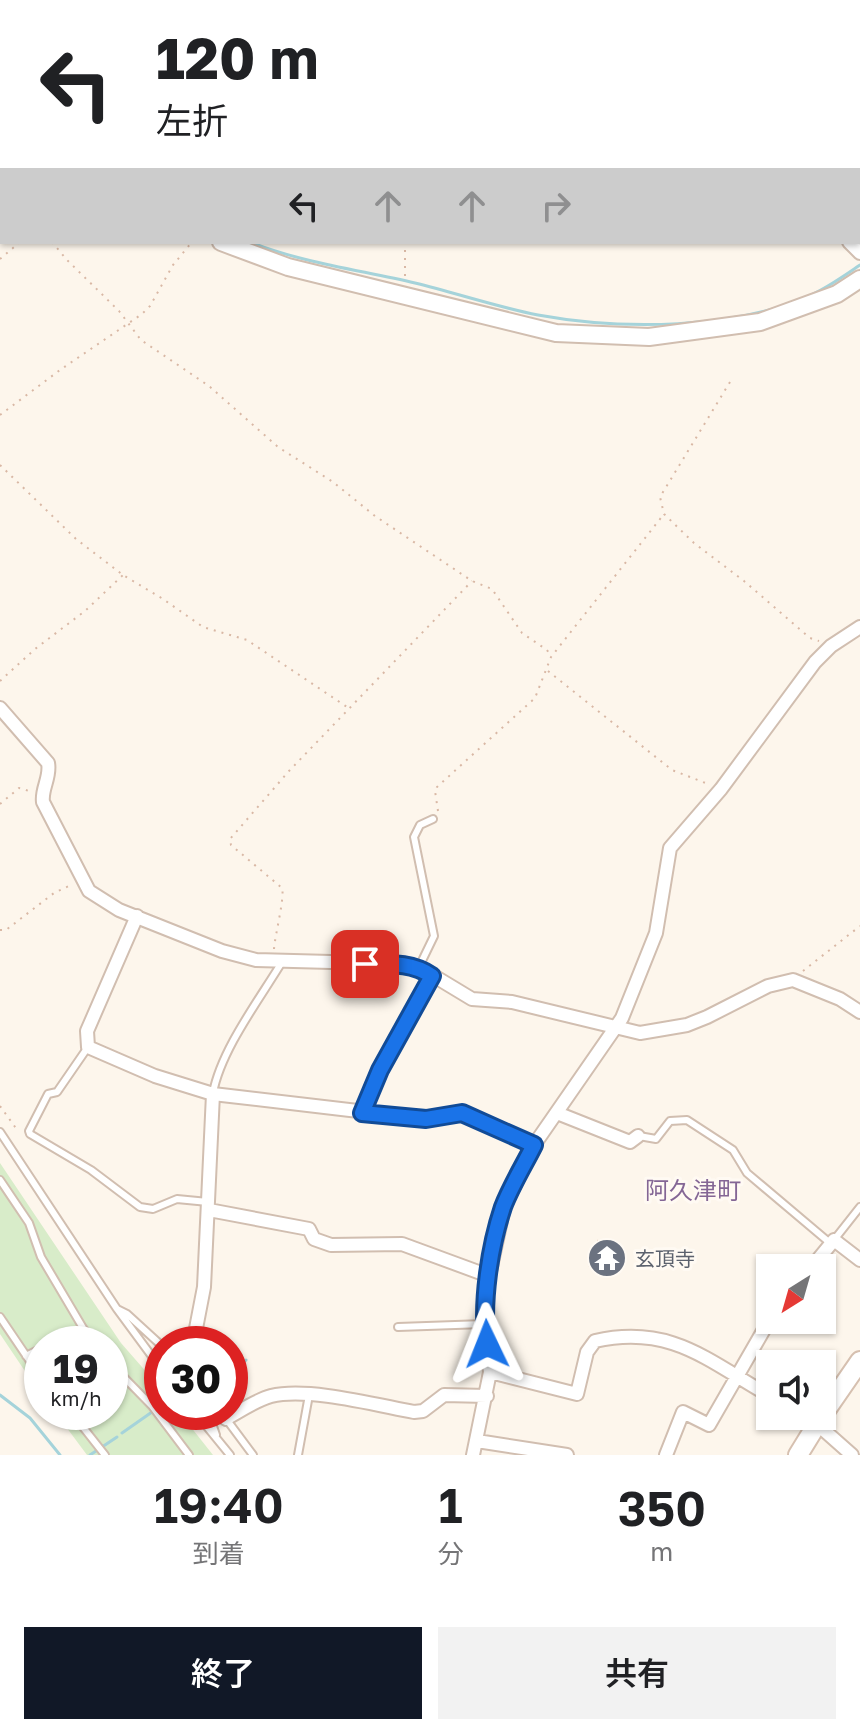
<!DOCTYPE html>
<html lang="ja">
<head>
<meta charset="utf-8">
<style>
  :root { --surface:#fff; --page:#f2f2f2; --text:#202124; --muted:#757577; --accent:#111827 }
  body { margin:0; font-family:"Golos Text","Noto Sans JP",sans-serif; background:var(--page); color:var(--text); height:100vh; display:flex; flex-direction:column; font-size:30px; white-space:nowrap }
  * { box-sizing:border-box; margin:0 }
  p { font-size:26px; color:var(--muted) }
  .icon { flex:none; width:44px; height:44px; fill:none; stroke:currentColor; stroke-width:2; stroke-linecap:round; stroke-linejoin:round }
  .map { position:relative; height:1455px; overflow:hidden }
  .panel { display:flex; flex-direction:column; background:var(--surface); flex:1 }
  .panel>* { flex:none }
  .top-card { position:absolute; left:0px; top:0px; width:860px; height:244px; box-shadow:0 2px 6px #0004; background:#fff; color:var(--text); overflow:hidden }
  .needle { width:52px; rotate:217deg }
  .tools { position:absolute; left:756px; top:1254px; display:grid; gap:16px }
  .tools a { display:grid; place-items:center; width:80px; height:80px; border-radius:0px; background:var(--surface); box-shadow:0 2px 6px #0004; font-size:40px }
  .speed { position:absolute; left:24px; top:1326px; display:flex; gap:16px; font-size:40px; font-weight:700; text-align:center }
  .speed>* { display:grid; place-content:center; width:104px; height:104px; border-radius:50%; background:var(--surface); box-shadow:0 2px 6px #0004; line-height:1 }
  .speed small { font-size:20px; font-weight:400 }
  .speed .limit { border:12px solid #d22; background:#fff; color:#111 }
  .pin { position:absolute; display:grid; place-items:center; width:68px; height:68px; color:#fff; margin:-34px; border-radius:16px; box-shadow:0 4px 12px #0006 }
  .me { position:absolute; width:88px; margin:-44px; rotate:358deg; stroke-linejoin:round; filter:drop-shadow(0 0 6px #0008) }
  .turn { display:flex; align-items:center; gap:28px; height:168px; padding:0 24px; font-size:36px }
  .turn .icon { width:104px; height:104px; stroke-width:2.5 }
  .turn b { display:block; font-size:56px; line-height:68px }
  .lanes { display:flex; align-items:center; height:76px; padding:0 24px; background:#0003; justify-content:center; gap:40px; direction:ltr }
  .lanes .off { opacity:.35 }
  .eta { display:flex; justify-content:space-evenly; align-items:center; height:136px; text-align:center }
  .eta b { font-size:48px; font-weight:600; line-height:56px }
  .cta { display:flex; gap:16px; margin-top:auto; padding:16px 24px }
  .cta a { flex:1; height:92px; border-radius:0px; background:var(--accent); color:#fff; font-size:32px; font-weight:600; line-height:92px; text-align:center }
  .cta a+a { background:var(--page); color:var(--text) }
  .map>svg:first-child { display:block }
  .green { fill:#d8ecc9 }
  .lines { fill:none; stroke-linecap:round; stroke-linejoin:round }
  .stream { stroke:#a5d3da; stroke-width:3 }
  .building { fill:#f3d5c3; stroke:#e6bba3; stroke-width:2 }
  .service-casing { stroke:#d1beb0; stroke-width:10 }
  .minor-casing { stroke:#d1beb0; stroke-width:16 }
  .tertiary-casing { stroke:#d1beb0; stroke-width:20 }
  .secondary-casing { stroke:#d6c0b0; stroke-width:22 }
  .path { stroke:#d9b8a5; stroke-width:2; stroke-dasharray:2 6; stroke-linecap:butt }
  .service { stroke:#fff; stroke-width:6 }
  .minor { stroke:#fff; stroke-width:12 }
  .tertiary { stroke:#fff; stroke-width:16 }
  .secondary { stroke:#fff; stroke-width:18 }
  .route-casing { stroke:#114b97; stroke-width:20 }
  .route { stroke:#1a73e8; stroke-width:14 }
  .labels { text-anchor:middle; dominant-baseline:central; stroke-width:6; stroke-linejoin:round; paint-order:stroke }
  .worship-label { font-size:20px; fill:#5b616d; stroke:#fffaf3; text-anchor:start }
  .quarter-label { font-size:24px; fill:#846695; stroke:#fffaf3 }
</style>
</head>
<body>
<div class="map">
<svg width="860" height="1455" viewBox="0 0 860 1455">
  <rect width="100%" height="100%" fill="#fdf6ec"/>
  <!-- green -->
  <path class="green" d="M421,0h360l2,2h-361z
    M0,1163l121,180 41,47v22h17l34,43h-126l-32,-43h55v-68h-68v51l-5,-6 -37,-55z"/>
  <g class="lines">
    <!-- stream -->
    <path class="stream" d="M0,123h2
      M250,242c53,21 110,28 165,41 41,10 82,24 123,32 82,15 200,15 275,-21 17,-8 32,-19 47,-29
      M230,1372l8,-4 8,-8
      M0,1395l30,23 30,37
      M122,1433l40,-28
      M90,1455l27,-18"/>
  </g>
  <!-- building -->
  <path class="building" d="M598,1241l25,8 -8,25 -25,-8z"/>
  <g class="lines">
    <defs>
      <path id="service" d="M419,967l15,-31 -20,-99 6,-12 13,-6
        M88,1047l-31,45 -9,2 -19,37 1,3 61,36 49,37 13,2 24,-10 31,3
        M213,1093c8,-43 46,-93 69,-131
        M362,1113l18,-43 52,-94
        M0,1132l117,177 45,61
        M639,1136l17,3 14,-18 17,-1 46,30 14,23 83,70
        M0,1180l29,43 12,34 42,71 12,16
        M834,1240l26,-33
        M117,1309l10,5 35,32
        M0,1317l42,62
        M398,1327l86,-3
        M51,1344l32,-16
        M26,1356l16,-8
        M110,1363l42,43 37,49
        M71,1412l34,43
        M195,1412l35,43
        M208,1412l8,23
        M221,1412l32,43
        M298,1455l11,-60"/>
      <path id="minor" d="M849,242l11,11
        M0,708l48,55c3,14 -7,26 -5,39l46,89 30,19 103,41 34,9 150,4 13,3 53,32 40,3 128,31 47,-8 20,-8 61,-31 25,-6 47,19 20,13
        M137,916l-50,115 1,16 67,29 58,18 213,25 36,-6 72,32
        M557,1113l73,29 8,-6
        M209,1210l100,19 5,10 17,6 71,-1 87,32
        M811,1268l23,-28 26,20
        M193,1344l11,-57 9,-193
        M490,1372l87,22 10,-42 8,-11c76,-17 113,20 175,55
        M804,1416l13,8 35,31
        M226,1419c14,-8 30,-19 45,-23 37,-9 105,9 143,16l9,-1 21,-16 43,1
        M477,1441l90,14
        M473,1455l17,-83 -6,-48 5,-48 15,-69 30,-62 88,-127 34,-85 14,-85 51,-59 94,-127 16,-16 29,-19
        M666,1455l17,-43 26,13 61,-106"/>
      <path id="tertiary" d="M0,135h2
        M221,242l67,25 268,66 93,4 111,-15 77,-28 23,-15"/>
      <path id="secondary" d="M822,1416l38,-55
        M798,1455l24,-39"/>
    </defs>
    <!-- service casing -->
    <use href="#service" class="service-casing"/>
    <!-- minor casing -->
    <use href="#minor" class="minor-casing"/>
    <!-- tertiary casing -->
    <use href="#tertiary" class="tertiary-casing"/>
    <!-- secondary casing -->
    <use href="#secondary" class="secondary-casing"/>
    <!-- path -->
    <path class="path" d="M275,0l1,2
      M788,0l1,2
      M319,2l5,-2
      M0,10l2,3
      M858,31l2,-2
      M0,180l2,3
      M52,242l15,18 52,51 22,29 68,46 69,61 55,35 42,34 97,65 20,8 30,44 25,17 4,7
      M405,242v40
      M0,259l20,-17
      M730,382l-70,115 4,17 30,29 50,38 66,57 9,3
      M0,415l60,-45 82,-56 8,-8 23,-41 19,-23
      M0,465l76,74 47,36 40,24 40,28 44,13 103,69
      M548,671l124,99 36,14
      M0,681l35,-32 50,-38 38,-36
      M0,804l19,-16 10,3
      M438,811l-3,-20 2,-4 98,-89 16,-41 113,-143
      M0,930h6l48,-37 17,-8
      M274,949c1,-14 11,-52 8,-61l-51,-43 -1,-6 59,-68 183,-190
      M803,971l57,-45
      M0,1106l18,25"/>
    <!-- service -->
    <use href="#service" class="service"/>
    <!-- minor -->
    <use href="#minor" class="minor"/>
    <!-- tertiary -->
    <use href="#tertiary" class="tertiary"/>
    <!-- secondary -->
    <use href="#secondary" class="secondary"/>
  </g>
  <g class="lines">
    <defs>
      <path id="route" d="M365,964c25,0 46,-2 67,12l-52,94 -18,43 64,6 36,-6 72,32c-10,20 -23,41 -31,62 -13,39 -22,96 -16,137"/>
    </defs>
    <!-- route casing -->
    <use href="#route" class="route-casing"/>
    <!-- route -->
    <use href="#route" class="route"/>
  </g>
  <!-- icons -->
  <defs>
    <symbol id="temple-disc" viewBox="-11 -11 22 22"><circle r="9.5" fill="#6b7280" stroke="#fffaf3"/><path d="M0-6L5-2H3V0L6.5 2.5H4V6H1.5V3h-3V6H-4V2.5H-6.5L-3 0V-2H-5Z" fill="#fff"/></symbol>
  </defs>
  <g fill-rule="evenodd">
    <use href="#temple-disc" x="585" y="1236" width="44" height="44"/>
  </g>
  <g class="labels">
    <!-- worship labels -->
    <g class="worship-label">
      <text x="635" y="1258">玄頂寺</text>
    </g>
    <!-- quarter labels -->
    <g class="quarter-label">
      <text x="693" y="1189">阿久津町</text>
    </g>
  </g>
</svg>
<div class="tools">
<a><svg class="needle" viewBox="-14 -14 28 28"><path d="M0-13l5 13h-10z" fill="#e53935"/><path d="M0 13l5-13h-10z" fill="#757577"/></svg></a>
<a><svg class="icon" aria-label="sound" viewBox="0 0 24 24"><path d="M4 9h4l5-4v14l-5-4H4zM17 9q2 3 0 6"/></svg></a>
</div>
<div class="speed"><div>19<small>km/h</small></div><div class="limit">30</div></div>
<div class="pin" style="left:365px;top:964px;background:#d93025"><svg class="icon" aria-label="arrive" viewBox="0 0 24 24"><path d="M6 21V4h12l-3 4 3 4H6"/></svg></div>
<svg class="me" style="left:487px;top:1344px" viewBox="-20 -20 40 40"><path d="M0-17L14 15 0 8-14 15z" fill="#1a73e8" stroke="#fff" stroke-width="4"/></svg>
<div class="top-card">
<div class="turn"><svg class="icon" aria-label="left" viewBox="0 0 24 24"><path d="M17 20v-9H6M10 6l-5 5 5 5"/></svg><div><b>120 m</b>左折</div></div>
<div class="lanes"><svg class="icon" aria-label="left" viewBox="0 0 24 24"><path d="M17 20v-9H6M10 6l-5 5 5 5"/></svg><svg class="icon off" aria-label="ahead" viewBox="0 0 24 24"><path d="M12 20V5M6 11l6-6 6 6"/></svg><svg class="icon off" aria-label="ahead" viewBox="0 0 24 24"><path d="M12 20V5M6 11l6-6 6 6"/></svg><svg class="icon off" aria-label="right" viewBox="0 0 24 24"><path d="M7 20v-9h11M14 6l5 5-5 5"/></svg></div>
</div>
</div>
<section class="panel">
<div class="eta">
<div><b>19:40</b><p>到着</p></div>
<div><b>1</b><p>分</p></div>
<div><b>350</b><p>m</p></div>
</div>
<div class="cta"><a>終了</a><a>共有</a></div>
</section>
</body>
</html>
